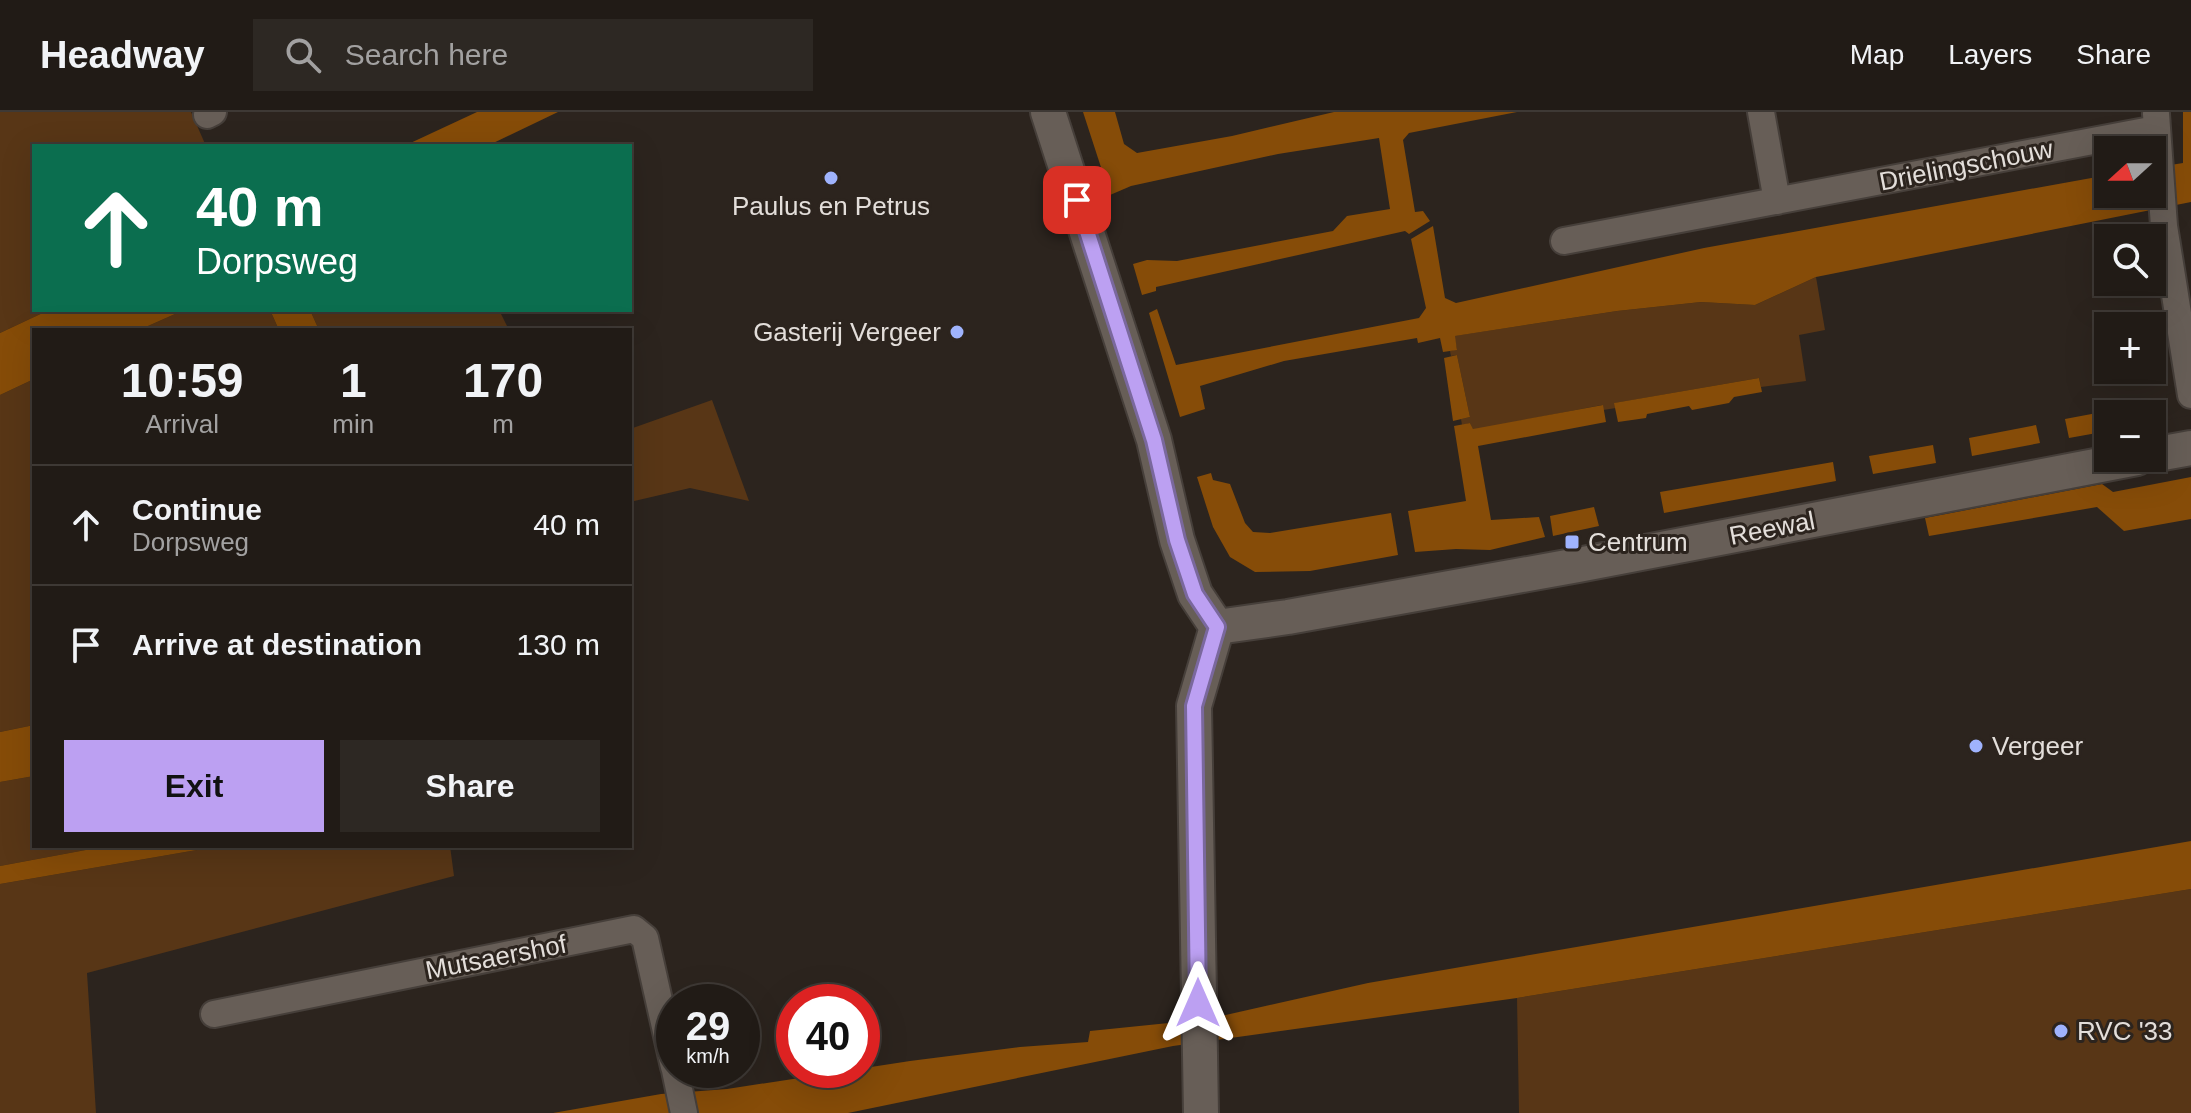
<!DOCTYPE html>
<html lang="en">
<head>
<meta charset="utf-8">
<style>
  :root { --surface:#211b16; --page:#2d2823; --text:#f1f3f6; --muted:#a2a1a1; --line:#3e3935; --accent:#bca0f2 }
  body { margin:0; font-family:Arial,sans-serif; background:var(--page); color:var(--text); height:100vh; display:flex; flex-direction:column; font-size:30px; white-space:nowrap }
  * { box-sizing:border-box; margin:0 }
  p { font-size:26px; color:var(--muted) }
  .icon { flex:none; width:44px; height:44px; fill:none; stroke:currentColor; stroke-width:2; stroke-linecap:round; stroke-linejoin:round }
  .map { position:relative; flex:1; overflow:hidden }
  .panel { position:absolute; left:32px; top:216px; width:600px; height:520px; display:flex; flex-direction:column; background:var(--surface); border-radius:0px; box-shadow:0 8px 32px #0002,0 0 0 2px var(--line) }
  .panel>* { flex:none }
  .hud { position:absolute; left:32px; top:32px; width:600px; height:168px; border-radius:0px; box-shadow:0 8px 32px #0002,0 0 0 2px var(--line); background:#0b6e4f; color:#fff; overflow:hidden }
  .needle { width:52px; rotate:249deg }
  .buttons { position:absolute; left:2094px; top:24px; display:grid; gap:16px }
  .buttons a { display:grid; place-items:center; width:72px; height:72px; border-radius:0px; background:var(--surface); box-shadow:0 8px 32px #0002,0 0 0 2px var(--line); font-size:40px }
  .speed { position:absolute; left:656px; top:872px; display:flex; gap:16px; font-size:40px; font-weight:700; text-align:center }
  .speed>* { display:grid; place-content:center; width:104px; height:104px; border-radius:50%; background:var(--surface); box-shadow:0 8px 32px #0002,0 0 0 2px var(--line); line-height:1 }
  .speed small { font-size:20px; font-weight:400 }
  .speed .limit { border:12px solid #d22; background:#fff; color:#111 }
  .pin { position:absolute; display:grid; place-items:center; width:68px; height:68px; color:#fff; margin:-34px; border-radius:16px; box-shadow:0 4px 12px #0006 }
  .me { position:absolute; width:88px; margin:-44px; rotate:0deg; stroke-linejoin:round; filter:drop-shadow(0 0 6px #0008) }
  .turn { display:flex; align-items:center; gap:28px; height:168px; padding:0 32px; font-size:36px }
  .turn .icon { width:104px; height:104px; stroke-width:2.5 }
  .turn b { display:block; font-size:56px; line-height:68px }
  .eta { display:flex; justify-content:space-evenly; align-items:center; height:136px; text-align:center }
  .eta b { font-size:48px; font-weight:700; line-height:56px }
  .button { display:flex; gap:16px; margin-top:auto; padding:16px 32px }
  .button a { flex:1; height:92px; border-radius:0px; background:var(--accent); color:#111; font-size:32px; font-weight:700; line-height:92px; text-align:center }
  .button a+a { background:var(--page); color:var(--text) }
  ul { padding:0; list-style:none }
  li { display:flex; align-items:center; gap:24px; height:120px; padding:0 32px; border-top:2px solid var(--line) }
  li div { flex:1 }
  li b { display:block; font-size:30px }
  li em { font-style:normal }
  header { display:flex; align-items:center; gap:48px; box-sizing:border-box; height:112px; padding:0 40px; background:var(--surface); border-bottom:2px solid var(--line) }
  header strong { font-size:38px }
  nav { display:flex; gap:44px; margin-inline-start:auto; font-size:28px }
  .search { width:560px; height:72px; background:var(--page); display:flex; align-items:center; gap:20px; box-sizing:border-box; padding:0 28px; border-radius:0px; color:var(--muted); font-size:30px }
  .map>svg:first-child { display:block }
  .green { fill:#583616 }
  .water { fill:#864c08 }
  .pier { fill:#2c241e }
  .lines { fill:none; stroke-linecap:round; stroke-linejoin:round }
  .minor-casing { stroke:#463f3a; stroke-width:30 }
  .tertiary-casing { stroke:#463f3a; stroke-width:38 }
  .minor { stroke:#675e57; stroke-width:26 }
  .tertiary { stroke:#675e57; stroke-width:34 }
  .route-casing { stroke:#7a689d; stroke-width:20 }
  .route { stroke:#bca0f2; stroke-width:14 }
  .poi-dot { fill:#9fb3fd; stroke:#2c241e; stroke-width:3 }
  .labels { text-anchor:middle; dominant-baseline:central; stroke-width:6; stroke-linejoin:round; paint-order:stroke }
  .street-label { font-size:26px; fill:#e3deda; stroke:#2c241e }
  .poi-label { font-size:26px; fill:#e3deda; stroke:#2c241e; text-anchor:start }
</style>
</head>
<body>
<header>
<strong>Headway</strong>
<div class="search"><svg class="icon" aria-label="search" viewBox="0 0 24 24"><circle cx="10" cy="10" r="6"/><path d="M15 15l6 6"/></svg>Search here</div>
<nav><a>Map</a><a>Layers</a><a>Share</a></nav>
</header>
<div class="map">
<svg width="2191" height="1001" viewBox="0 0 2191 1001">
  <rect width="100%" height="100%" fill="#2c241e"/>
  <!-- green -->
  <path class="green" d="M0,0h191l15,34h-172v164h15l-49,23z
    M1816,165l9,53 -26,5 7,46 -45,6 -2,-9 -144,25 1,5 -13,2 -1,-5 -129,25 -3,-7 -8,2 -1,-6 9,-2 -13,-62 -6,1 -1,-5 7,-2 -3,-13 163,-25 84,-9 54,3z
    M184,198h86l9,20h-140z
    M310,198h189l10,20h-190z
    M34,267v346l-34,7v-337z
    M712,288l37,101 -59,-13 -60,14v-73z
    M34,664v70h73l-107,20v-84z
    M220,734h230l4,30 -367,97 9,140h-96v-229z
    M2191,777v224h-672l-2,-115z"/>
  <!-- water -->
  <path class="water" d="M477,0h81l-71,34h-83z
    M1083,0h32l9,32 13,9 95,-17 102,-24h183l-108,21 -6,7 12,72 8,-1 7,10 -21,13 -4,-3 -249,56v4l-14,4 -9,-31 14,-4 30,1 156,-30 14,-15 43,-7 -11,-71 -101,16 -147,32 -21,9z
    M2183,0h8v90l-375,75 -61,28 -54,-3 -84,9 -162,25 2,14 -14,2 -3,-14 -22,5 -1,-5 -133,23 -84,25 5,23 -25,8 -31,-104 8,-4 19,56 243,-47 7,-10 -15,-69 22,-13 12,72 11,5 248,-55 404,-73v19h44v-26l31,-5z
    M49,198h135l-45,20h-105v49l-34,16v-62z
    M270,198h40l9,20h-40z
    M1457,243l13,62 -17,4 -9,-63z
    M1759,266l3,14 -28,5 -5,6 -37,7 -3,-4 -42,8 -1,4 -28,4 -4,-19z
    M1603,293l3,17 -128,24 13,74 48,-3 6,20 -55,13 -34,-1 -41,3 -7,-41 58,-10 -12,-75 16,-3 3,6z
    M2134,294l2,8h-28v17l-39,7 -4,-19z
    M2036,313l4,18 -68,13 -3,-18z
    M1933,333l3,18 -63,11 -4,-18z
    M1833,350l3,19 -172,32 -4,-21z
    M1211,361l2,7 17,4 15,39 8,9 17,1 121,-20 7,42 -88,16 -55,1 -25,-15 -17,-30 -16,-50z
    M2191,365v42l-67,12 -27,-24 -168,29 -4,-18 177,-34 11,8z
    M1594,395l5,19 -46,10 -3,-20z
    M34,613v51l-34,6v-50z
    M2191,729v48l-674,109 -344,48 -325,67h-295l108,-19 66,-5 183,-28 110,-14 68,-5 2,-11 118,-12 160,-36z
    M107,734h113l-220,38v-18z"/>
  <!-- pier -->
  <path class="pier" d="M2191,276v27l-25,5 3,-11 -3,-14z"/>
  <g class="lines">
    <defs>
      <path id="minor" d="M1761,0l16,89
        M2156,2l8,112 27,169
        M207,3l6,-3
        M1564,129l592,-112
        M214,902l420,-85 11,9 29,129
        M675,958l9,43"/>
      <path id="tertiary" d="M1048,0l106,328 23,100 18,54 22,33 -23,79 7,407
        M2152,343l39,-7
        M1217,515l71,-10 290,-52 559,-107"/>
    </defs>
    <!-- minor casing -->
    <use href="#minor" class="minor-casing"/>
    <!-- tertiary casing -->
    <use href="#tertiary" class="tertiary-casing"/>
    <!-- minor -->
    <use href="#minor" class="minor"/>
    <!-- tertiary -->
    <use href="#tertiary" class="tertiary"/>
  </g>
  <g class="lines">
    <defs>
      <path id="route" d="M1077,88l77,240 23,100 18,54 22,33 -23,79 4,297"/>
    </defs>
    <!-- route casing -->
    <use href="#route" class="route-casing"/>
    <!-- route -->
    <use href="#route" class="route"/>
  </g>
  <!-- markers -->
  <g class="poi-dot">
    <circle cx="831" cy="66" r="8"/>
    <circle cx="957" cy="220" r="8"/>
    <rect x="1564" y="422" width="16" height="16" rx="4"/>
    <circle cx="1976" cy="634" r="8"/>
    <circle cx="2061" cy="919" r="8"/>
  </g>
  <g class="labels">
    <!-- street labels -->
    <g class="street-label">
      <text transform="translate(1966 53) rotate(-11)">Drielingschouw</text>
      <text transform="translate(1772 416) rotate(-11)">Reewal</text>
      <text transform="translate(496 845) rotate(-11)">Mutsaershof</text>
    </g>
    <!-- poi labels -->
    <g class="poi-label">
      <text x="831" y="94" text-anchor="middle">Paulus en Petrus</text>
      <text x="941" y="220" text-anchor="end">Gasterij Vergeer</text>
      <text x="1588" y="430">Centrum</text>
      <text x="1992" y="634">Vergeer</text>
      <text x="2077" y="919">RVC '33</text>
    </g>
  </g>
</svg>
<div class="buttons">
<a><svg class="needle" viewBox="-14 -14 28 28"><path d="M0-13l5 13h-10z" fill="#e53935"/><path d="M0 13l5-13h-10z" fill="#a2a1a1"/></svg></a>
<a><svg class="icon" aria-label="search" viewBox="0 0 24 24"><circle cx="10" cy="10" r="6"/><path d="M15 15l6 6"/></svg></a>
<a>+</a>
<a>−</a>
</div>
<div class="speed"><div>29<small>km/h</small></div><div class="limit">40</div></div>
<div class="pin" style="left:1077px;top:88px;background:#d93025"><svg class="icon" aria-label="arrive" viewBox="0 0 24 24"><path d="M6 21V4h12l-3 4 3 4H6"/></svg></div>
<svg class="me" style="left:1198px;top:891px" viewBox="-20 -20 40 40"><path d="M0-17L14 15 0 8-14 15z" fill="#bca0f2" stroke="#fff" stroke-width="4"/></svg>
<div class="hud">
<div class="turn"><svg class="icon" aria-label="ahead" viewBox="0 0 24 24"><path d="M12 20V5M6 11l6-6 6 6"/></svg><div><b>40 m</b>Dorpsweg</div></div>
</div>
<section class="panel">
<div class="eta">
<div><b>10:59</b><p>Arrival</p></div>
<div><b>1</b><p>min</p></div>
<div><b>170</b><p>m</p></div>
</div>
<ul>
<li><svg class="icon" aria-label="ahead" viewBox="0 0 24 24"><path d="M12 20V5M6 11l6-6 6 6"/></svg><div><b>Continue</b><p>Dorpsweg</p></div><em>40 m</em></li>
<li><svg class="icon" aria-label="arrive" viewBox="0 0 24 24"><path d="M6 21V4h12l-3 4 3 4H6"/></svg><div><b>Arrive at destination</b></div><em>130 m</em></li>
</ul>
<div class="button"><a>Exit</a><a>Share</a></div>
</section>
</div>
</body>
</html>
